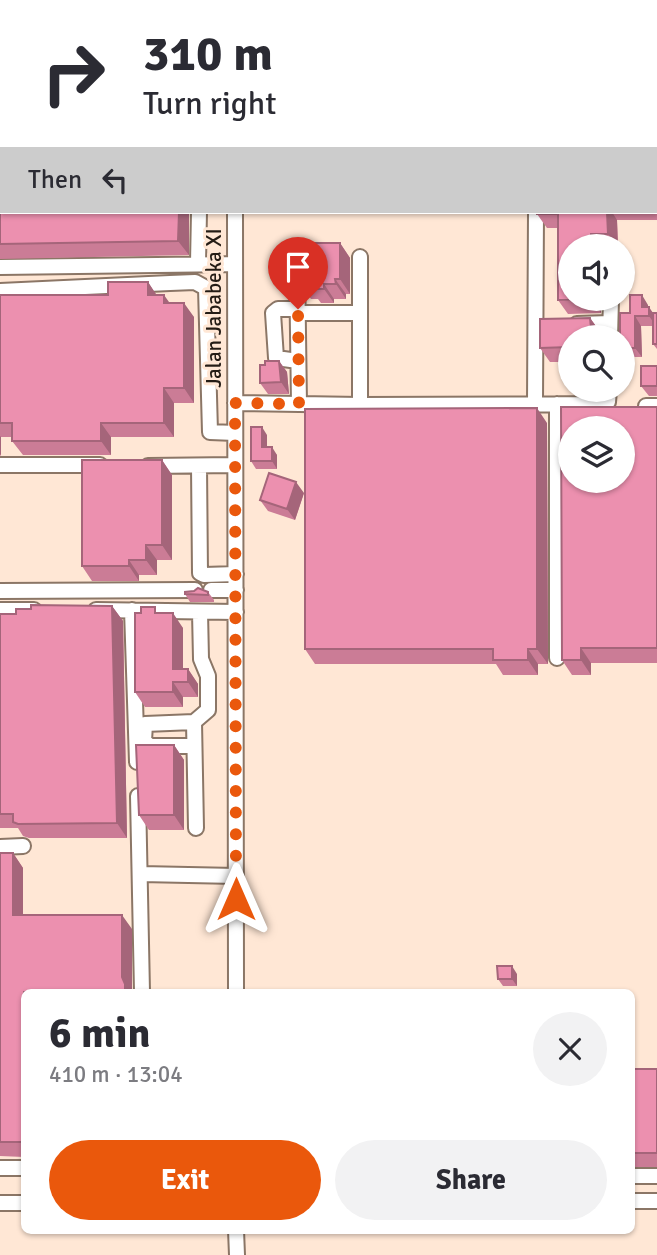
<!DOCTYPE html>
<html lang="en">
<head>
<meta charset="utf-8">
<style>
  :root { --surface:#fff; --page:#f2f2f3; --text:#2b2b33; --muted:#7c7c81; --accent:#ea580c }
  body { margin:0; font-family:Signika,sans-serif; background:var(--page); color:var(--text); height:100vh; display:flex; flex-direction:column; font-size:26px; white-space:nowrap }
  * { box-sizing:border-box; margin:0 }
  p { font-size:23px; color:var(--muted) }
  .icon { flex:none; width:38px; height:38px; fill:none; stroke:currentColor; stroke-width:2; stroke-linecap:round; stroke-linejoin:round }
  .map { position:relative; flex:1; overflow:hidden }
  .details { position:absolute; left:21px; top:989px; width:614px; height:245px; display:flex; flex-direction:column; background:var(--surface); border-radius:10px; box-shadow:0 2px 5px #0004 }
  .details>* { flex:none }
  .hud { position:absolute; left:0px; top:0px; width:658px; height:214px; box-shadow:0 2px 5px #0004; background:#fff; color:var(--text); overflow:hidden }
  .buttons { position:absolute; left:558px; top:234px; display:grid; gap:14px }
  .buttons a { display:grid; place-items:center; width:77px; height:77px; border-radius:50%; background:var(--surface); box-shadow:0 2px 5px #0004; font-size:35px }
  .pin { position:absolute; display:grid; place-items:center; width:60px; height:60px; color:#fff; margin:-72px -30px; border-radius:50% 50% 50% 0; rotate:-45deg; box-shadow:0 0 7px #0007 }
  .pin .icon { rotate:45deg }
  .me { position:absolute; width:77px; margin:-38px; rotate:0deg; stroke-linejoin:round; filter:drop-shadow(0 0 5px #0008) }
  .turn { display:flex; align-items:center; gap:24px; height:147px; padding:0 28px; font-size:32px }
  .turn .icon { width:91px; height:91px; stroke-width:2.5 }
  .turn b { display:block; font-size:49px; line-height:60px }
  .then { display:flex; align-items:center; height:66px; padding:0 28px; background:#0003; gap:14px; font-size:26px }
  .round { display:grid; place-items:center; flex:none; width:74px; height:74px; border-radius:37px; background:var(--page) }
  .overview { display:flex; align-items:center; justify-content:space-between; height:119px; padding:0 28px }
  h1 { font-size:42px; font-weight:700; line-height:52px }
  .button { display:flex; gap:14px; margin-top:auto; padding:14px 28px }
  .button a { flex:1; height:80px; border-radius:42px; background:var(--accent); color:#fff; font-size:28px; font-weight:700; line-height:80px; text-align:center }
  .button a+a { background:var(--page); color:var(--text) }
  .map>svg:first-child { display:block }
  .lines { fill:none; stroke-linecap:round; stroke-linejoin:round }
  .minor-casing { stroke:#8b7666; stroke-width:18 }
  .minor { stroke:#fff; stroke-width:14 }
  .wall { fill:#cb7c96 }
  .shaded-wall { fill:#a5657a }
  .building { fill:#ec90af; stroke:#a5657a; stroke-width:2; fill-rule:evenodd }
  .route { stroke:#ea580c; stroke-width:12; stroke-dasharray:0 21.6 }
  .labels { text-anchor:middle; dominant-baseline:central; stroke-width:6; stroke-linejoin:round; paint-order:stroke }
  .street-label { font-size:21px; fill:#241c15; stroke:#ffe7d5 }
</style>
</head>
<body>
<div class="map">
<svg width="657" height="1255" viewBox="0 0 657 1255">
  <rect width="100%" height="100%" fill="#ffe7d5"/>
  <g class="lines">
    <defs>
      <path id="minor" d="M198,2v-2
        M235,2v-2
        M0,43h2
        M235,212l1,780
        M198,263l1,-51
        M297,263l2,141
        M0,267l235,-3
        M0,291l170,-8 25,-1 11,6 4,144 25,1
        M299,313h60
        M577,324l33,-1
        M610,338l1,-39
        M298,361l-22,-3 -3,-45 5,-4h20
        M235,403l125,2 245,-1 3,-2 1,-12
        M535,404l1,-192
        M360,405v-148
        M646,406h11
        M0,465h100
        M148,466l87,-1
        M199,466l1,107 4,2 32,-1
        M211,590h25
        M0,591l195,-1
        M0,610h34
        M96,610l140,2
        M132,610l5,152
        M557,658v-254
        M194,722l-49,2 -1,17 6,5h44
        M138,796l4,196
        M196,828l-2,-106 14,-12v-34l-7,-17 -1,-47
        M0,847l23,-1
        M141,874l95,2
        M0,1168h24
        M632,1176h25
        M632,1201h25
        M0,1203h24
        M236,1230l1,25"/>
    </defs>
    <!-- minor casing -->
    <use href="#minor" class="minor-casing"/>
    <!-- minor -->
    <use href="#minor" class="minor"/>
  </g>
  <!-- wall -->
  <path class="wall" d="M0,0h189v2h-187v32l-2,-1z
    M657,0v220h-40l1,27h-48l31,52v14l-33,1 -10,-14v-72h-11l-10,-14v-2h119z
    M0,43h2v36l-2,1z
    M0,84l2,128h187v43l-189,4z
    M340,243l10,15v36h-4v5h-12v4h-13l-3,-4h-7l-14,-20z
    M282,259l5,8 1,13h-10l-6,-8z
    M148,282l8,13 38,22v86h-20v34h-63v18h-88l-11,-14v-4h-11v18l-1,1v-161h108z
    M648,305v2l5,7 4,-1v36l-4,-5v-18h-12l1,31h-15l-4,-5v-14l7,-25z
    M590,318l11,15v5h-31v24h-20l-10,-14v-29z
    M279,361l8,11 2,22h-21l-8,-11 5,-18z
    M657,366v30h-8l-8,-10z
    M657,407v256h-66v12h-19l-10,-15z
    M547,423l1,241h-10v11h-35l-7,-11h-181l-10,-15z
    M267,435v12l10,8v14h-21l-5,-8z
    M162,460l10,15v85h-15v15h-18v6h-47l-10,-15z
    M304,493l-9,27 -27,-9 -8,-11z
    M194,591l14,1 6,8v2h-24l-5,-8z
    M112,606l11,15 4,217h-98l-6,-2 -5,-8h-18v-214h16z
    M159,613l24,15v41h5l10,15v13h-15v10h-38l-10,-15z
    M174,745l10,15v70h-35l-10,-15z
    M0,853h13l10,15v47l109,14v63h-108v165l-24,-1z
    M517,974v12h-14l-5,-7z
    M632,1069h25v98h-25z"/>
  <!-- shaded-wall -->
  <path class="shaded-wall" d="M637,0h10v2h-11z
    M179,212h10v43l-11,-14z
    M607,212h5l5,8 1,27 -10,-13z
    M591,234l10,13h-10z
    M340,243l10,15v36l-10,-15z
    M282,259l5,8 1,13 -6,-8z
    M335,279l11,15v5l-10,-15z
    M148,282l10,15 -10,-2z
    M324,284l10,15v4l-10,-14z
    M164,295l10,14 -10,-6z
    M642,295l6,10v11l-6,-9z
    M591,299h10v14z
    M184,303l10,14v86l-10,-15z
    M649,307l6,9 1,10 -7,-10z
    M635,316l6,10 1,31 -7,-9z
    M590,318l11,15v5h-9z
    M279,361l8,11 2,22 -8,-12z
    M164,388l10,15v34l-10,-14z
    M537,408l10,15 1,241 -11,-15z
    M101,423l10,14v18l-10,-14z
    M262,427l5,8v20l-5,-8z
    M0,436l1,1v18l-1,-1z
    M272,447l5,8v14l-5,-8z
    M162,460l10,15v85l-10,-15z
    M296,482l8,11 -9,27 -8,-11z
    M146,545l11,15v15l-11,-15z
    M129,560l10,15v6l-10,-15z
    M112,606l11,15 4,217 -10,-15z
    M173,613l10,15v54l-10,-13z
    M581,648l10,15v12l-10,-15z
    M528,649l10,15v11l-10,-15z
    M188,669l10,15v13l-10,-15z
    M173,682l10,15v10l-10,-15z
    M174,745l10,15v70l-10,-15z
    M13,853l10,15v61l-10,-14z
    M122,915l10,14v63h-7l-3,-15z
    M512,966l5,8v12l-5,-7z"/>
  <!-- building -->
  <path class="building" d="M0,0h118v2h-116v21h-2z
    M532,0h50v2h-50z
    M600,0h37l-1,2h-36z
    M655,0h2v168v-137z
    M0,43h2v25h-2z
    M0,84h2v128h177l-1,29 -178,3z
    M537,212h70l1,22h-17v13h-21v52h11l-23,1v-86h-21z
    M295,243h45v36h-5l1,5h-12v5h-14v-5h-9v-5h-4z
    M272,259h10v13h-10z
    M108,282h40v13h16v8h20v85h-20v35h-63v18h-89v-18h-12v-128h108z
    M630,295h12v12h7v9h-14v32h-12v-10h-3v-25h10z
    M653,313h4v31h-4z
    M590,318l2,20h-22v9l-30,1v-29z
    M265,361h14l2,21 -21,1v-18h5z
    M641,366h16v20h-16z
    M561,407h96v241h-76v12h-19zM570,429h53v52h-53z
    M537,408v241h-9v11h-35v-11h-188v-240z
    M251,427h11v20h10v14h-21z
    M82,460h80v85h-16v15h-17v6h-47z
    M269,473l27,9 -9,27 -27,-9z
    M198,588l10,4v3l-23,-1v-2l9,-1z
    M31,605l81,1 5,217 -99,1 -5,-2v-8h-13v-200h16v-5h15z
    M141,607h14v6h18v56h15v13h-15v10h-38v-79h6z
    M136,745h38v70h-35z
    M0,853h13v62h109v62l3,7v8h-101v150h-24z
    M497,966h15v13h-14z
    M632,1069h25v84h-25z"/>
  <g class="lines">
    <!-- route -->
    <path class="route" d="M236,899l-1,-496 64,1 -1,-95"/>
  </g>
  <g class="labels">
    <!-- street labels -->
    <g class="street-label">
      <text transform="translate(214 308) rotate(-90)">Jalan Jababeka XI</text>
    </g>
  </g>
</svg>
<div class="buttons">
<a><svg class="icon" aria-label="sound" viewBox="0 0 24 24"><path d="M4 9h4l5-4v14l-5-4H4zM17 9q2 3 0 6"/></svg></a>
<a><svg class="icon" aria-label="search" viewBox="0 0 24 24"><circle cx="10" cy="10" r="6"/><path d="M15 15l6 6"/></svg></a>
<a><svg class="icon" aria-label="layers" viewBox="0 0 24 24"><path d="M12 4l9 5-9 5-9-5zM3 14l9 5 9-5"/></svg></a>
</div>
<div class="pin" style="left:298px;top:309px;background:#d93025"><svg class="icon" aria-label="arrive" viewBox="0 0 24 24"><path d="M6 21V4h12l-3 4 3 4H6"/></svg></div>
<svg class="me" style="left:236px;top:899px" viewBox="-20 -20 40 40"><path d="M0-17L14 15 0 8-14 15z" fill="#ea580c" stroke="#fff" stroke-width="4"/></svg>
<div class="hud">
<div class="turn"><svg class="icon" aria-label="right" viewBox="0 0 24 24"><path d="M7 20v-9h11M14 6l5 5-5 5"/></svg><div><b>310 m</b>Turn right</div></div>
<div class="then">Then<svg class="icon" aria-label="left" viewBox="0 0 24 24"><path d="M17 20v-9H6M10 6l-5 5 5 5"/></svg></div>
</div>
<section class="details">
<div class="overview"><div><h1>6 min</h1><p>410 m · 13:04</p></div><a class="round"><svg class="icon" aria-label="close" viewBox="0 0 24 24"><path d="M6 6l12 12M18 6L6 18"/></svg></a></div>
<div class="button"><a>Exit</a><a>Share</a></div>
</section>
</div>
</body>
</html>
